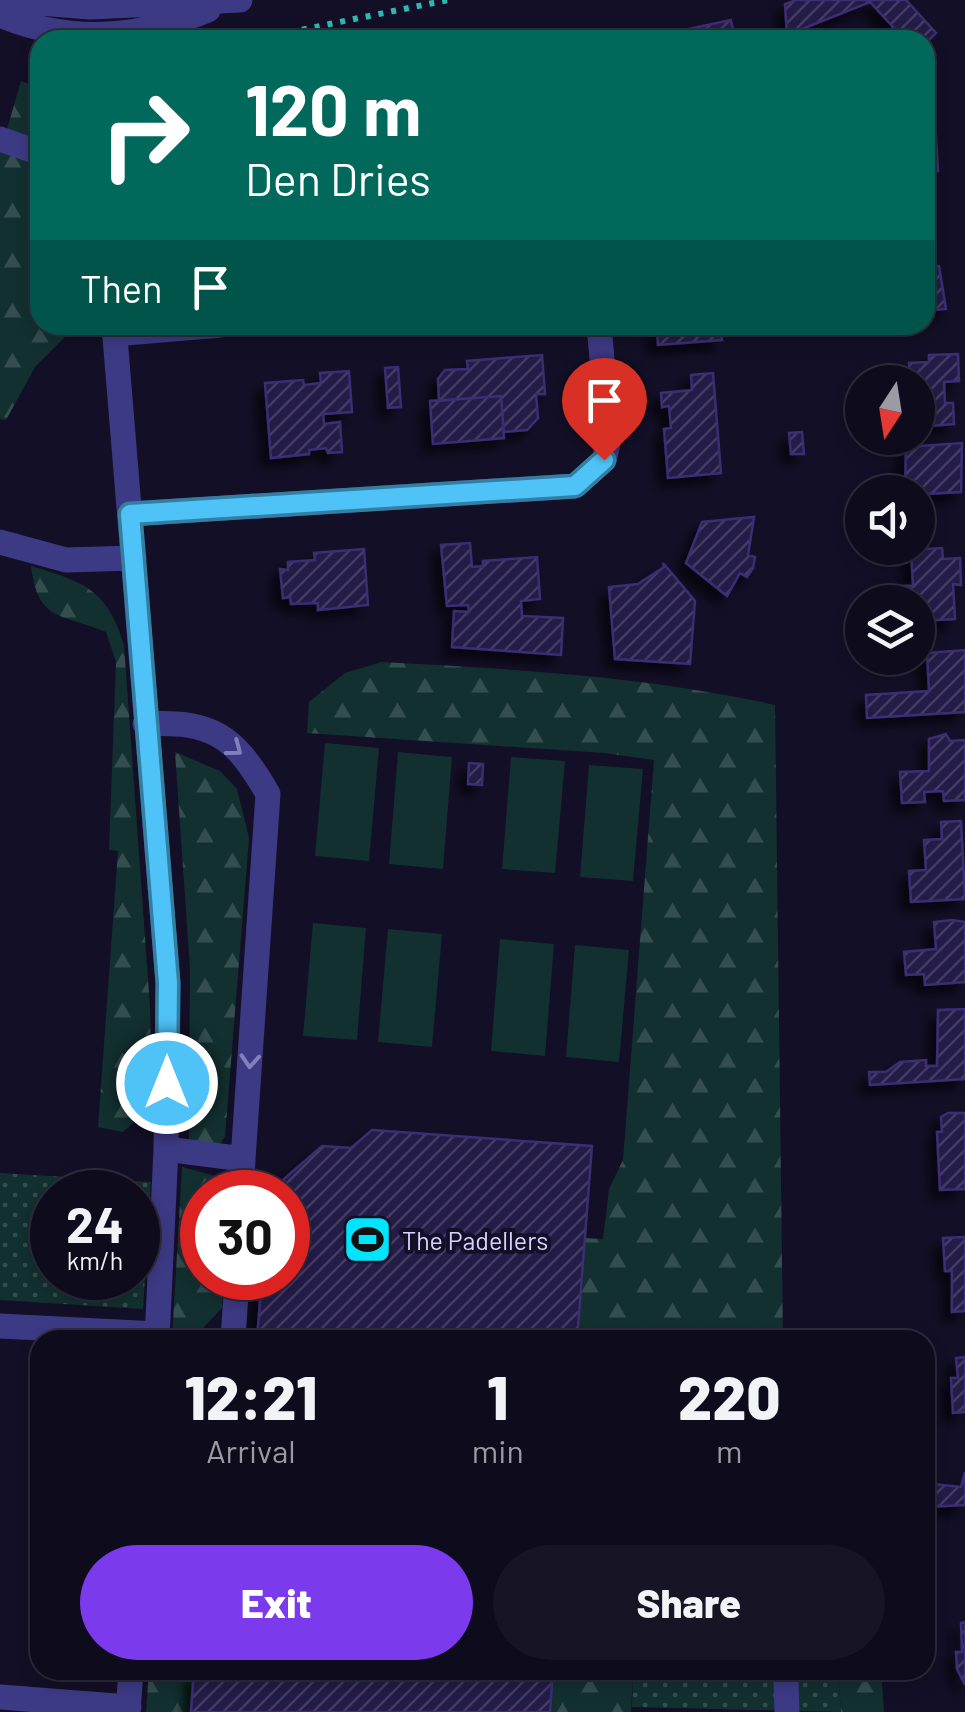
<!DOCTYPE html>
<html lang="en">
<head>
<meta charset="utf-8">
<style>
  :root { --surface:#0e0b1c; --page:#171425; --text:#f1f3f6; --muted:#9b9ba3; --line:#2e2b3b; --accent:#7c3aed }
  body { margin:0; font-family:Barlow,sans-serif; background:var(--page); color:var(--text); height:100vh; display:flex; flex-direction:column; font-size:38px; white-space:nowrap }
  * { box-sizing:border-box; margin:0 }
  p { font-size:32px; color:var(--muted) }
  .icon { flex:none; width:55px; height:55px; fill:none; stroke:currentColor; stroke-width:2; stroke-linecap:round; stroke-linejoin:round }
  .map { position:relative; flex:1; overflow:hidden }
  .drawer { position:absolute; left:30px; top:1330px; width:905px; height:350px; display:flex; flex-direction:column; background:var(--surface); border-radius:30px; box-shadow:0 5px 15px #0003,0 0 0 2px var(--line) }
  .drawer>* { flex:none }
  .hud { position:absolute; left:30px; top:30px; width:905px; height:305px; border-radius:30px; box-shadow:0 5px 15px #0003,0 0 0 2px var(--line); background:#00695c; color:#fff; overflow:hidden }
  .needle { width:65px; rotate:192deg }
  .fabs { position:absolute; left:845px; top:365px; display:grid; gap:20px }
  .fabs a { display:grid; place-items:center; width:90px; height:90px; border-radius:50%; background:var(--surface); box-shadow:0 5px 15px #0003,0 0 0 2px var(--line); font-size:50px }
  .speed { position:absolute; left:30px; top:1170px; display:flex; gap:20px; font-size:50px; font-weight:700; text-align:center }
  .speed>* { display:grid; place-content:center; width:130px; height:130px; border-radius:50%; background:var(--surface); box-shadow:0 5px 15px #0003,0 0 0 2px var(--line); line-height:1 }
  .speed small { font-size:25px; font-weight:400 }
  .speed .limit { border:15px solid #d22; background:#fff; color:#111 }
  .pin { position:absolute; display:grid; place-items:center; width:85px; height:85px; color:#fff; margin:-102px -42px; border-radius:50% 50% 50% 0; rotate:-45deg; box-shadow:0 0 10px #0007 }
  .pin .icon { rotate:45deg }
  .me { position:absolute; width:110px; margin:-55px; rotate:0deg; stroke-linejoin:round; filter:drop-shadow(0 0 8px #0008) }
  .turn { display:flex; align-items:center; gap:35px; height:210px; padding:0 50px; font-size:45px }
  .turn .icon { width:130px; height:130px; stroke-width:2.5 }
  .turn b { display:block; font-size:70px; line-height:85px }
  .then { display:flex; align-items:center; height:95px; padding:0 50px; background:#0003; gap:20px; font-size:38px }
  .eta { display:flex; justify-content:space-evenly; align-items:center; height:170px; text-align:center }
  .eta b { font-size:60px; font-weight:800; line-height:70px }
  .primary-button { display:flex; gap:20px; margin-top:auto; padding:20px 50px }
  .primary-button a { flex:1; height:115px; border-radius:60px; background:var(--accent); color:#fff; font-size:40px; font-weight:800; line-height:115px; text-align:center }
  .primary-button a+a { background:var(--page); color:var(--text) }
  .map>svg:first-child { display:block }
  .grass { fill:url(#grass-dots); fill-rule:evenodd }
  .forest { fill:url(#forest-firs) }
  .park { fill:#12302f }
  .building { fill:url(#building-hatch); stroke:#3b2d73; stroke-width:2.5; filter:url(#shadow) }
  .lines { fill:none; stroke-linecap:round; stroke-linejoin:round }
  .path { stroke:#2fb8b0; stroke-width:6; stroke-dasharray:5 8; stroke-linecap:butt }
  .minor { stroke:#3d3a85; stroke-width:25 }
  .oneway { stroke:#837fbc }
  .route-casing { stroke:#337fa1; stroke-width:25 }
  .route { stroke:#4fc3f7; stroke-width:18 }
  .labels { text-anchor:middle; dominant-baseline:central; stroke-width:8; stroke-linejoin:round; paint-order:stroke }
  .poi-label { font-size:25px; fill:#d9d4ff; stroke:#130f26; text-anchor:start }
</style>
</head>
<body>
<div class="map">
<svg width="965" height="1712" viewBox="0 0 965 1712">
  <defs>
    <pattern id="grass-dots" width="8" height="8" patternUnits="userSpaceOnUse" patternTransform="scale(2.5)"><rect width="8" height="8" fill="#12302f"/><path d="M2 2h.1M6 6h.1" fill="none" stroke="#344d4e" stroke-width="1.8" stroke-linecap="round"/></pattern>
    <pattern id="forest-firs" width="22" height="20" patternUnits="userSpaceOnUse" patternTransform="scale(2.5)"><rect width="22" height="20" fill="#12302f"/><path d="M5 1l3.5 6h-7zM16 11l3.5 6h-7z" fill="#344d4e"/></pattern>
    <pattern id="building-hatch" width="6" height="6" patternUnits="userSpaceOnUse" patternTransform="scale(2.5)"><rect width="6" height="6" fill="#241b47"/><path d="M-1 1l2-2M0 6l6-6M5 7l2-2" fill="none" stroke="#433b63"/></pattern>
    <filter id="shadow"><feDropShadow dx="-9" dy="9" stdDeviation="5" flood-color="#0009"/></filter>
  </defs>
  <rect width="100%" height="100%" fill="#130f26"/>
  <!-- grass -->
  <path class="grass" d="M0,1173l151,9 -8,127 -143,-9zM52,1192h86v86h-86z
    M633,1670h205l3,42 -209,-5z"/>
  <!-- forest -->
  <path class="forest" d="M21,81l19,7v237h37l-42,42 -29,53 -6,-1v-266z
    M31,566c53,16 76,23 93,79l26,362 2,98 -29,27 -25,-5 20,-276 -9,-1 7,-188 -10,-30c-46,-19 -68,-10 -75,-66z
    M382,662c133,7 263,14 393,43l8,635h-208l7,-102 21,1 6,-50 14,-29 31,-400 -50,-7 -297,-20 2,-31 36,-29z
    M175,752l45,19 17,18 12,49 -24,299 -7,9 -29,-4 1,-173z
    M182,1167l44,12v13h-24v86h21l-1,30 -19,20 2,12h-33z
    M149,1670h51l-5,42h-49z
    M549,1670h84l-2,42h-85z
    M838,1670h43l3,42h-43z"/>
  <!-- park -->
  <path class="park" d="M325,743l54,5 -10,113 -54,-5z
    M398,752l54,5 -9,112 -54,-5z
    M511,757l54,4 -10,112 -53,-4z
    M589,765l54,4 -10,112 -53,-4z
    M313,923l53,5 -9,112 -54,-4z
    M388,929l54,5 -10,113 -54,-5z
    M500,939l54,5 -9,112 -54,-5z
    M575,945l54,5 -10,112 -53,-5z"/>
  <!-- building -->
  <path class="building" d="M796,0h110l30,33 -11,11v-4h-37l5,-13 -23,-25 -83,33 -2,-31z
    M731,20l4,20h-83l-1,-3z
    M935,119l3,52h-13v-51z
    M939,266l7,43 -21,2v-44z
    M657,325h63l2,15 -64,5z
    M958,354l1,27 -15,1 1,21h8l1,21 -36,3v-45h-8l-1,-19 20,-1v-7z
    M542,355l3,39h-9l2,24 -11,12 -23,2 -3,-36 -62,5 -1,-22 7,-9 23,-1 -1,-8z
    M398,367l3,40 -13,1 -3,-40z
    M349,371l3,41 -29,2 1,10 16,-2 2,30 -14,1 -2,-5 -17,2v4l-38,4 -6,-75 38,-3 1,5 17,-2 -1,-10z
    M713,373l8,100 -53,5 -4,-49 7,-1 -2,-22 -7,1 -1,-14 31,-3 -1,-15z
    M501,396l3,42 -71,6 -3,-43z
    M802,432l2,22h-13l-2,-21z
    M962,443l-1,49 -34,2 1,17 -10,1v-20h-53l40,-3 1,-42z
    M754,517l-6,38 7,2 -2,11 -6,9 -7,-4 -13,23 -41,-33 16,-41z
    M470,543l2,24 11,-1v-5l54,-4 3,42 -19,2 1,15 41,2 -2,37 -109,-8 2,-36 15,1 -1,-7 -21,1 -6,-61z
    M942,548l1,11 17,-1 1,27 -8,-1 2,35 -37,2v-19h-15l-1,-16h11l-2,-36z
    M364,549l4,56 -50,5v-7l-27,1 -1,-7 -7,1 -3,-29 8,1v-8l27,-2 -1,-7z
    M663,563l32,38 -5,63 -75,-5 -6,-72 29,-3 26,-17z
    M965,650v62l-98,6 -1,-23 63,-4 -2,-38z
    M946,734l4,7 15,-1v60l-21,1 -1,-10 -19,1 1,10 -23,1 -2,-31 29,-1v-32z
    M469,763l14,1 -1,21 -14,-1z
    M961,821l4,78 -54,3 -2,-31 17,-1 -2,-30 18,-1 -1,-17z
    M952,920l13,2v60l-40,3 -1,-11 -18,1 -2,-23 32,-3 -2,-27z
    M965,1009v70l-95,6 -1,-13h17l14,-10 26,-2v6h11l1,-56z
    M948,1113h17v76l-25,1 -3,-58h5l-1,-15z
    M372,1130l220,16 -15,194h-320l4,-52 12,-10h15l-4,-99 38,-33 29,2z
    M965,1237v74l-13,1v-41h-7l-2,-33z
    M965,1357v55l-12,1 -2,-35h7l-2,-20z
    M965,1472v33l-40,2 1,-29 7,6 28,3z
    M965,1622v63l-8,-16 -1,-17h6l-1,-29z
    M194,1670h359l-3,42h-359z"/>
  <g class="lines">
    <!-- path -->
    <path class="path" d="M251,40l197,-40"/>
    <!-- minor -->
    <path class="minor" d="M0,0l90,7 150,-7
      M0,15c69,29 139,24 208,-5
      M0,139l40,14
      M114,325l54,658 -2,166 -9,191
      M114,334l107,-9
      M130,514l445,-28 29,-26 5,-21 -10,-114
      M0,542l66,18 68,-2
      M145,724c67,-4 90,12 123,70l-25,365 -77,-10
      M241,1192l2,-33
      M0,1326l157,8
      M233,1339l4,-61
      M786,1683l1,29
      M0,1697l129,10
      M128,1712l3,-42"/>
  </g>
  <!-- one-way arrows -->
  <defs><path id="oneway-chevron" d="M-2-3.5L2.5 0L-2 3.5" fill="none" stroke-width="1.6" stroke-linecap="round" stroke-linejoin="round" transform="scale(2.5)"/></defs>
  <g class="oneway">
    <use href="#oneway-chevron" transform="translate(235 749) rotate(37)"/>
    <use href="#oneway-chevron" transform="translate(250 1061) rotate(94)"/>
  </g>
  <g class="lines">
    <defs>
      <path id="route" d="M167,1083l1,-100 -38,-469 445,-28 29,-26"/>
    </defs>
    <!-- route casing -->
    <use href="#route" class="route-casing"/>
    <!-- route -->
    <use href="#route" class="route"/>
  </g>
  <!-- icons -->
  <defs>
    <symbol id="stadium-square" viewBox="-11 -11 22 22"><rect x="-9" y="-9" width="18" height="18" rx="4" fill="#00e5ff" stroke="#130f26"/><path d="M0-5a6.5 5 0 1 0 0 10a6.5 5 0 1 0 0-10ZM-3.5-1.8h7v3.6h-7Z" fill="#111"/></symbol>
  </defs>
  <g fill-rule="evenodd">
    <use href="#stadium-square" x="340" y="1212" width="55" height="55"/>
  </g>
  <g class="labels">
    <!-- poi labels -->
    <g class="poi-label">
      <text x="402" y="1240">The Padellers</text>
    </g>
  </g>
</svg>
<div class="fabs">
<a><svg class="needle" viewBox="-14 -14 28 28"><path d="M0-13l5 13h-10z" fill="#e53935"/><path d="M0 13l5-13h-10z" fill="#9b9ba3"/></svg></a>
<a><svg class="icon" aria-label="sound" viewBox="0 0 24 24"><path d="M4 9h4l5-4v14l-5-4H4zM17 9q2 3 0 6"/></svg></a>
<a><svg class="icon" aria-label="layers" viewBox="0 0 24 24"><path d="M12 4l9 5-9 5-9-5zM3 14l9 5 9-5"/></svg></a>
</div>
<div class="speed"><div>24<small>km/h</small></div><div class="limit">30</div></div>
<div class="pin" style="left:604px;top:460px;background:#d93025"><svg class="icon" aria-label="arrive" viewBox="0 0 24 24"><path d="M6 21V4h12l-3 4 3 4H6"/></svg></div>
<svg class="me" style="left:167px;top:1083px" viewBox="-20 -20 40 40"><circle r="17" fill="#4fc3f7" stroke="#fff" stroke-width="3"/><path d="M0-11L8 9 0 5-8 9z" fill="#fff"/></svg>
<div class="hud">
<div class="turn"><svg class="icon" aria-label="right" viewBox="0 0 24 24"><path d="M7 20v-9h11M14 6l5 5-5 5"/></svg><div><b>120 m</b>Den Dries</div></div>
<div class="then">Then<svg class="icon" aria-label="arrive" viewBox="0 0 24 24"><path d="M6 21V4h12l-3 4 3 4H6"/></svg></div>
</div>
<section class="drawer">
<div class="eta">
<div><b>12:21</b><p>Arrival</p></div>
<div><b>1</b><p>min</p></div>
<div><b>220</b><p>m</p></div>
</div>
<div class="primary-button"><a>Exit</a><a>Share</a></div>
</section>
</div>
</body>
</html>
